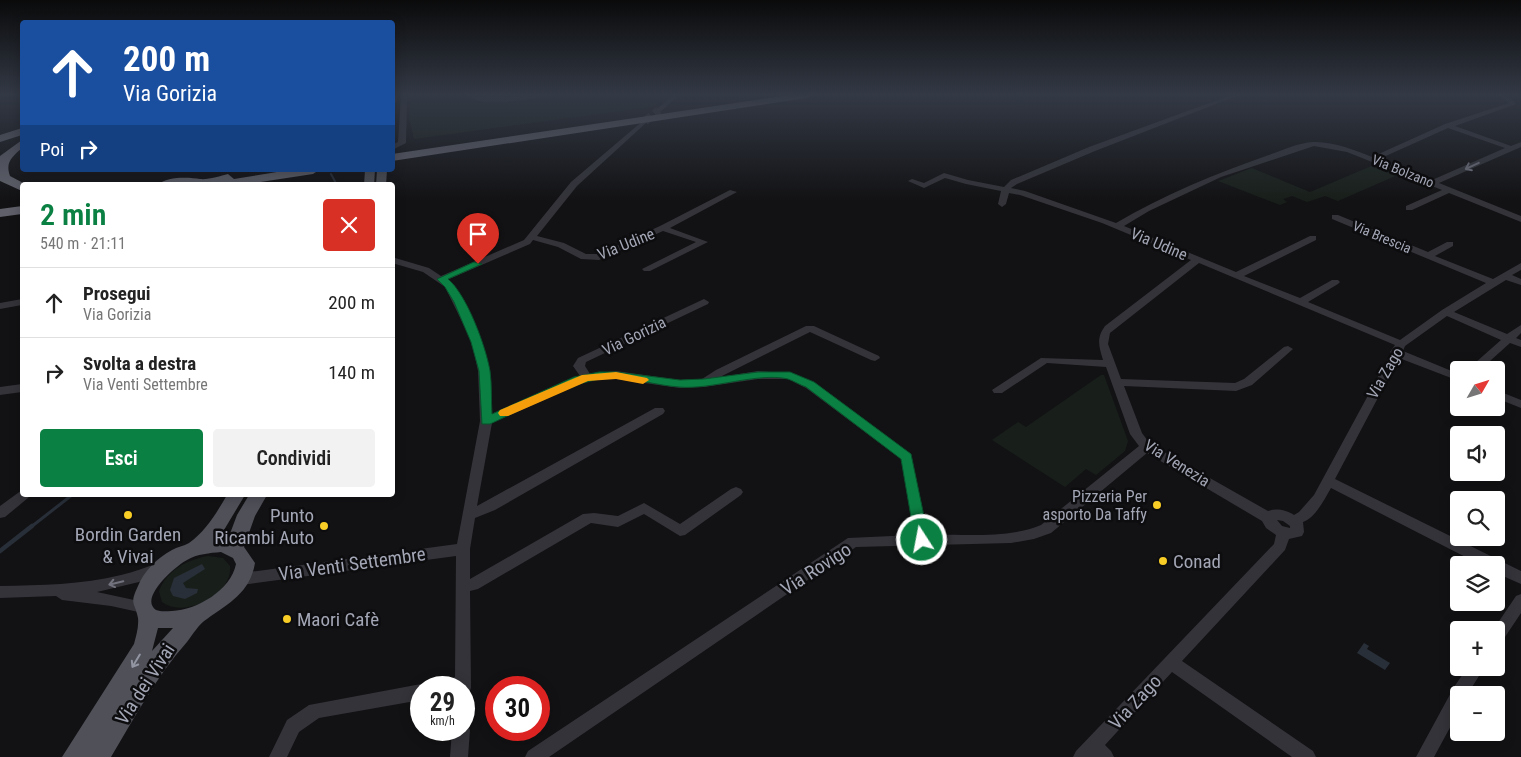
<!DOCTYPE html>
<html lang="it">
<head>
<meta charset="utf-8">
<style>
  :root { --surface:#fff; --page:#f2f2f2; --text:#222; --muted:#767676; --line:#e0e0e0; --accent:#0b8043 }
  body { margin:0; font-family:"Roboto Condensed",sans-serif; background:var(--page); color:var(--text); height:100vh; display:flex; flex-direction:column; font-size:19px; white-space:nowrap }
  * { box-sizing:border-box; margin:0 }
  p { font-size:16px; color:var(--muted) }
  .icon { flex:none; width:28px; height:28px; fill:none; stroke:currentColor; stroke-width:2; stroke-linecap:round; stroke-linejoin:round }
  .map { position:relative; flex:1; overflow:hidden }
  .details { position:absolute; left:20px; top:182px; width:375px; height:315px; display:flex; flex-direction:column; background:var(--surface); border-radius:5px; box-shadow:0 2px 12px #0003 }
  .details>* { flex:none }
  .top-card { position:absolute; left:20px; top:20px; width:375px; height:152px; border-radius:5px; box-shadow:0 2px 12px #0003; background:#1a4fa0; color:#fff; overflow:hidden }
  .needle { width:32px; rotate:51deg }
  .buttons { position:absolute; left:1450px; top:361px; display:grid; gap:10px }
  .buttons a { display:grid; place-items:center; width:55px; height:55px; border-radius:5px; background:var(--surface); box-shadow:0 2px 12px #0003; font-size:25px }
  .speed { position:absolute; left:410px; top:676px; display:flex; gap:10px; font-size:25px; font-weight:700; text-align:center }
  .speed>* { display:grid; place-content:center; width:65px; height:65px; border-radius:50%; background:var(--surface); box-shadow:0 2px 12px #0003; line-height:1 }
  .speed small { font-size:12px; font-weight:400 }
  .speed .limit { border:8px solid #d22; background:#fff; color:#111 }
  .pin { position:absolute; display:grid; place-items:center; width:42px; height:42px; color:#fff; margin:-51px -21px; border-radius:50% 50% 50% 0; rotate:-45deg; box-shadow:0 0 5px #0007 }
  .pin .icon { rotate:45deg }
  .me { position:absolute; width:55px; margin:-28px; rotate:349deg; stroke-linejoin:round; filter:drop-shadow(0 0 4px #0008) }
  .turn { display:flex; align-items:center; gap:18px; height:105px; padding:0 20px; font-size:22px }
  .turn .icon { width:65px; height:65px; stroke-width:2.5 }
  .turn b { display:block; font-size:35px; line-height:42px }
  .then { display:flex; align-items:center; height:48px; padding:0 20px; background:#0003; gap:10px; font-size:19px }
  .round { display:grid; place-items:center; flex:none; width:52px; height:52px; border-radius:5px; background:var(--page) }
  .head { display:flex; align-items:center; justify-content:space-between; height:85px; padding:0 20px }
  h1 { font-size:30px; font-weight:600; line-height:38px; color:var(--accent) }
  .cta { display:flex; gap:10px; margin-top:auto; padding:10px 20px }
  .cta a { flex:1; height:58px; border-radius:5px; background:var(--accent); color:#fff; font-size:20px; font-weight:600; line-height:58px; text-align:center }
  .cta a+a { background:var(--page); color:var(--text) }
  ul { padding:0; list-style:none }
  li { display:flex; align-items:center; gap:15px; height:70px; padding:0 20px; border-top:1px solid var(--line) }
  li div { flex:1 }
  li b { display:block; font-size:19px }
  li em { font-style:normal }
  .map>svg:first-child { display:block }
  .green { fill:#181f1a }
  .water { fill:#282f38 }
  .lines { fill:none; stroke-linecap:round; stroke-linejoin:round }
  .stream-far2 { stroke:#282f38; stroke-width:2 }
  .stream-far1 { stroke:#282f38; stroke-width:3 }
  .stream { stroke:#282f38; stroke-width:4.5 }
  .minor-tunnel { stroke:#2f3034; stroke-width:8; stroke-dasharray:8 4; stroke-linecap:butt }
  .minor { fill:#333339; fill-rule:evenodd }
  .major { fill:#4f5058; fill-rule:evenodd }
  .highway { fill:#5f606a; fill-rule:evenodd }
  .oneway { stroke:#71727d }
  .oneway2 { stroke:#9295a2 }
  .route { fill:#0b8043; stroke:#07532c }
  .slow { fill:#f59e0b }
  .poi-dot { fill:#f8cd26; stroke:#0d0d0f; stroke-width:2 }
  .labels { text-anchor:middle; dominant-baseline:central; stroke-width:5; stroke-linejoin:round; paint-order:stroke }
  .far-street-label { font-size:14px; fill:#a3a6b5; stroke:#0d0d0f }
  .street-label { font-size:16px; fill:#a3a6b5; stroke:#0d0d0f }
  .poi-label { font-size:16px; fill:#a3a6b5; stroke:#0d0d0f; text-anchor:end }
  .near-poi-label { font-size:19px; fill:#a3a6b5; stroke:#0d0d0f; text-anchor:start }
  .near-street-label { font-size:19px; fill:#a3a6b5; stroke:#0d0d0f }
</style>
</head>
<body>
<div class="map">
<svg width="1521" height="757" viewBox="0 0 1521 757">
  <rect width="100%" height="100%" fill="#121214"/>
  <!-- green -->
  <path class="green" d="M469,95l3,3 23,5 59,-8h119l-22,12 -237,32 -5,-21 2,-22z
    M1376,164l24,10 -62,27 -13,-5 -18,6 -15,-6 -9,3 4,3 -7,3 -62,-24 34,-13 58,24z
    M1101,375h3l24,66 -3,10 -29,24 -10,-6 -21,18 -73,-47 26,-18 8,5z
    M208,556l15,2 7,8c3,29 -46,53 -68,36l-3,-11c8,-21 28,-31 49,-35z"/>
  <!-- water -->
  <path class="water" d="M469,95h85c-19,2 -73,16 -85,0z
    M202,564l3,5 -22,14 3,5 12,1 -1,4 -12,6 -12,-3 -3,-6 4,-12z
    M1364,643l5,3 -2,3 23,14 -5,7 -28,-17z"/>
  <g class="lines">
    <!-- stream-far2 -->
    <path class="stream-far2" d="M331,174l6,11"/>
    <!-- stream-far1 -->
    <path class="stream-far1" d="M31,527l41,-32"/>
    <!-- stream -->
    <path class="stream" d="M0,551l32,-25"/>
    <!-- minor-tunnel -->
    <path class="minor-tunnel" d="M645,121l14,-11"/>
    <!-- minor -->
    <path class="minor" d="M401,95h6l-1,48 -14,7v-5l6,-3z
      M673,95h7l-19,16h-4v-2z
      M1231,95h8l-144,56 -78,33 -6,4 14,3 91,32c48,-28 98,-49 150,-67 15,-5 31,-13 47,-14 18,-1 43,8 59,15l73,-33 64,-21 -11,-8c9,0 13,2 18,9l-61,22 56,20 10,-4v5l-82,36 82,33v6l-72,-29 -37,17h-6v-4l36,-16 -95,-38 -33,-6 -93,31 -72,34 -25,15 112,46 74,-36h6v4l-72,36 56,22 32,-18h6l2,2 -2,2 -30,18 92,38 42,-30 44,-27 -154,-64v-4h6l90,37 19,-10h6v4l-18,10 58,23 28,-16v7l-9,5 9,4v6l-15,-5 -52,32 53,22 14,-9v8l-5,5 5,2v7l-11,-4 -30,27h-13l34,-30 -54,-24 -42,30 -2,5 56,23v7l-60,-23 -64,121 186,92v13l-25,-11v-8h-15l-150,-77c-7,12 -15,29 -28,34l1,10 -2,4 -13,3 -4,11 -103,111 131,90 3,6h-24l-120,-85 -67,73 6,6 3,6h-41l3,-6 198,-207 2,-9 -10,-7 -4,-7 -115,-68 -96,80 -17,6 -23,4 -155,4 -307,210h-24l3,-6 320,-213 66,-3 -13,-76 -95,-71 -18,-9h-30l-54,8 -24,1 -64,-9h-17l-17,4 -90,40 -15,83 178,-98h8l2,3 -2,3 -168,96 -20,8 -5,31v30l113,-65 11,-1 24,3 26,-13 36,21 51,-35 5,-2 5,2 2,3 -2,3 -56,40 -5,1 -36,-22 -26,13 -27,-4 -113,66 -8,2 1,97 -2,5 -5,2v-7h-31l2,-5 20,-6 1,-121 -214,29 -5,-2 -2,-4 2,-4 5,-2 215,-29 23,-123 -2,-50 -6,-29 -27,-55 -22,-15 -31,-9v-6l37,11 12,8 83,-36 47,-58 74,-63 3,2 -1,1 -70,64 -40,50 27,7 22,11h12l62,-28 70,-36 7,2 -67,36 38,14 -58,29h-6l-2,-2 54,-27 -33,-11 -64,29 -18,-1 -23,-12 -25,-7 -3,4 -83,36 7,5 28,57 8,29 2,43 88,-38 -7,-10 5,-8 126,-59 5,3 -1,2 -122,58 -1,4 5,8 26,-3 64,9 22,-1 14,-9 90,-44h8l65,30 1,2 -5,3 -4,-1 -61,-28 -90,45 38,-6 36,3 20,8 97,72 17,81c35,-1 81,4 113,-10l98,-79 -9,-12 -24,-67 -59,-4 -45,30h-8l-2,-3 49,-32 62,2c-4,-13 -7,-22 2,-34l86,-66 -89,-37 -82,-28 -11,-2 -3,11 -4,3 -4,-3 3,-13 -35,-7 -21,-6 -21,10 -16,-7 4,-2 12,4 20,-10 24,7 36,7 7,-7 78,-33zM1448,128l57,20 -73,32 -53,-21zM1199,263l196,82 -5,7 1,1 -77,142 -15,17 -5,3c-7,-5 -19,-7 -26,-4l-118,-67 -8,-11 -18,-47 112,5 16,-6 41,-36 -5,-3 -4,1 -40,32 -9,4 -114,-4 -13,-35 2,-11zM1277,520l6,1 7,5v2l-8,-2z
      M22,299v6l-22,4v-6z
      M22,384v8l-22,3v-8z
      M1496,390l25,10v8l-25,-10z
      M22,490v5h8l-2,3 -23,19 -5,1v-12z
      M158,563l5,2 2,4 -2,4 -24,9 -42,10 51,11 3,4 -3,4 -5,2 -32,-7 -49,-6 -6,-4 -56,2v-12c40,-1 82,-1 121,-11 13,-3 25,-8 37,-12z
      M1521,594v19l-20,30 -5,2v-15h-3l23,-34z
      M1467,668h17l-17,27h-8v16l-25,46h-18l38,-70z
      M421,684l6,4h-6v12l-102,18 -20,14 -12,25h-18l18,-37 22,-15z
      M464,723l3,1 3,6 -2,27h-18l2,-27h12z"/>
    <!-- major -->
    <path class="major" d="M392,95h6l-2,7 -4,3z
      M365,170h10l-1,15h-10z
      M377,170h10l-1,15h-10z
      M227,495h18l-21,35 -7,8 11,1 9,-24 12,-20h18l-12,21 -11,31 11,16c-5,30 -26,40 -48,56 -8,5 -14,15 -20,23 -31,35 -52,75 -76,115h-49l72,-113c2,-8 5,-17 4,-26 -3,-16 -9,-13 0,-32 6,-15 19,-28 34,-36 5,-3 12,-4 17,-7 17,-12 28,-31 38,-48zM221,552l12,6 3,6c-5,26 -39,46 -64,47 -5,0 -11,1 -16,-1 -18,-12 21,-45 31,-50 10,-6 23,-7 34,-8zM158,628h15l-21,23z"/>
    <!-- highway -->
    <path class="highway" d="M789,95h23l-5,3 -415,63v-7z
      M22,128v7l-22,7v-7z
      M22,140v8c-10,9 -17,14 -12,28l17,9h-5v6l-22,-10v-25z
      M289,170h30l-6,4 -73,11h-82c8,-9 32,-8 42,-6 8,1 20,-3 28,-5l6,5z
      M22,206v8l-22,3v-8z"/>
  </g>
  <!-- one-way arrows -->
  <defs><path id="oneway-shaft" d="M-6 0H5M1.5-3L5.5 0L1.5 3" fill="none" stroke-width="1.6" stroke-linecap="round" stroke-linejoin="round" transform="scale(1.25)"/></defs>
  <g class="oneway">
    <use href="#oneway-shaft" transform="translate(1472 166) rotate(155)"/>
    <use href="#oneway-shaft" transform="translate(116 583) rotate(167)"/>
  </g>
  <use class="oneway2" href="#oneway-shaft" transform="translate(136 661) rotate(121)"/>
  <!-- sky -->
  <linearGradient id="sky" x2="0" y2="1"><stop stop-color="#0a0a0b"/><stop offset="0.47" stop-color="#333945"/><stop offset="1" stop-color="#333945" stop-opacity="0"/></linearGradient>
  <rect width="1521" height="201" fill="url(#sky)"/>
  <!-- route -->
  <path class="route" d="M474,262l8,2 -34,15c19,16 38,68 42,92 2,14 1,29 2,43l82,-37 25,-5h17l64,8 24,-1 54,-7h32l24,10 97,72 18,86 -2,4h-10l-2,-4 -14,-81 -95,-72c-6,-2 -12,-6 -18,-8 -30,-7 -76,11 -109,8 -27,-2 -57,-13 -84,-7 -36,7 -71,29 -105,44h-8l-3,-53 -8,-29 -17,-40 -9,-15 -8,-8z"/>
  <!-- slow -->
  <path class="slow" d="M616,372l31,6 2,2 -6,4 -27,-5 -28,2 -80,35h-8l-2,-3 2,-3 82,-35z"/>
  <!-- markers -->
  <g class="poi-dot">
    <circle cx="1157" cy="505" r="5"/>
    <circle cx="128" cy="515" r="5"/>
    <circle cx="324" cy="526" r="5"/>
    <circle cx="1163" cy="561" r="5"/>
    <circle cx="287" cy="619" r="5"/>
  </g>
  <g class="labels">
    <!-- far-street labels -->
    <g class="far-street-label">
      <text transform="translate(1403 171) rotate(22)">Via Bolzano</text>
      <text transform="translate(1382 237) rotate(23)">Via Brescia</text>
    </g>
    <!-- street labels -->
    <g class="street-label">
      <text transform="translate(626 244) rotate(-22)">Via Udine</text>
      <text transform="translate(1159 244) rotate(23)">Via Udine</text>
      <text transform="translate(634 336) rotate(-26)">Via Gorizia</text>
      <text transform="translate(1385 373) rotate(-60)">Via Zago</text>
      <text transform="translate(1177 463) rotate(32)">Via Venezia</text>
    </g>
    <!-- poi labels -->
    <g class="poi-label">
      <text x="1147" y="496">Pizzeria Per<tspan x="1147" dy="18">asporto Da Taffy</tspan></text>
    </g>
    <!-- near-poi labels -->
    <g class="near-poi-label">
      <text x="314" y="515" text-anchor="end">Punto<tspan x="314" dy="22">Ricambi Auto</tspan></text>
      <text x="128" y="534" text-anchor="middle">Bordin Garden<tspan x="128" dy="22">&amp; Vivai</tspan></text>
      <text x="1173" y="561">Conad</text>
      <text x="297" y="619">Maori Cafè</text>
    </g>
    <!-- near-street labels -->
    <g class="near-street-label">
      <text transform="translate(352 564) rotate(-8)">Via Venti Settembre</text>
      <text transform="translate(816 569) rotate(-33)">Via Rovigo</text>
      <text transform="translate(145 684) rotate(-57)">Via dei Vivai</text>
      <text transform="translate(1135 702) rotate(-47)">Via Zago</text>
    </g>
  </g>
</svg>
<div class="buttons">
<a><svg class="needle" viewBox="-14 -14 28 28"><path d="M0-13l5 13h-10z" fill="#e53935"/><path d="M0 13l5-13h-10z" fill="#767676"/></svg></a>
<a><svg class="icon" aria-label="sound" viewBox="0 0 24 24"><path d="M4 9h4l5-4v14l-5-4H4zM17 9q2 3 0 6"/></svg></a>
<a><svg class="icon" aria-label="search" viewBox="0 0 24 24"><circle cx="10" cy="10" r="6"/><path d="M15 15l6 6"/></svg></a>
<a><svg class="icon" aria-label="layers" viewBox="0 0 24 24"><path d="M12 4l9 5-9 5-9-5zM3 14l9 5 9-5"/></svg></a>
<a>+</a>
<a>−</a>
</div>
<div class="speed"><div>29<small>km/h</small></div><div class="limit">30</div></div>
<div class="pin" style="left:478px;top:264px;background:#d93025"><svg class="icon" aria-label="arrive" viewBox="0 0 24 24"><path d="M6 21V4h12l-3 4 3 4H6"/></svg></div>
<svg class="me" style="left:922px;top:540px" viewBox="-20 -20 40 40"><circle r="17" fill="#0b8043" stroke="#fff" stroke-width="3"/><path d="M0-11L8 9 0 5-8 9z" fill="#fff"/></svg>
<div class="top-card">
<div class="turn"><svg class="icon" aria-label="ahead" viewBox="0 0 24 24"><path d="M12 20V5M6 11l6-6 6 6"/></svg><div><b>200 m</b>Via Gorizia</div></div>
<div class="then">Poi<svg class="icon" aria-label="right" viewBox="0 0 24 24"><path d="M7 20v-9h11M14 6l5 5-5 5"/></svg></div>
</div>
<section class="details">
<div class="head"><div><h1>2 min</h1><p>540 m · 21:11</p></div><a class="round" style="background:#d93025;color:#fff"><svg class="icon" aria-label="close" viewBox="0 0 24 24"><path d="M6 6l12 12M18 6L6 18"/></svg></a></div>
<ul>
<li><svg class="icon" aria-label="ahead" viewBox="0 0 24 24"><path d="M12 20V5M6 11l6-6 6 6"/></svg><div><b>Prosegui</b><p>Via Gorizia</p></div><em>200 m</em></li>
<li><svg class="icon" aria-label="right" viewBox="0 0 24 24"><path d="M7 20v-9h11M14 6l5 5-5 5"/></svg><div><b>Svolta a destra</b><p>Via Venti Settembre</p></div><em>140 m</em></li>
</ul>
<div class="cta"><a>Esci</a><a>Condividi</a></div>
</section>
</div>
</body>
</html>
